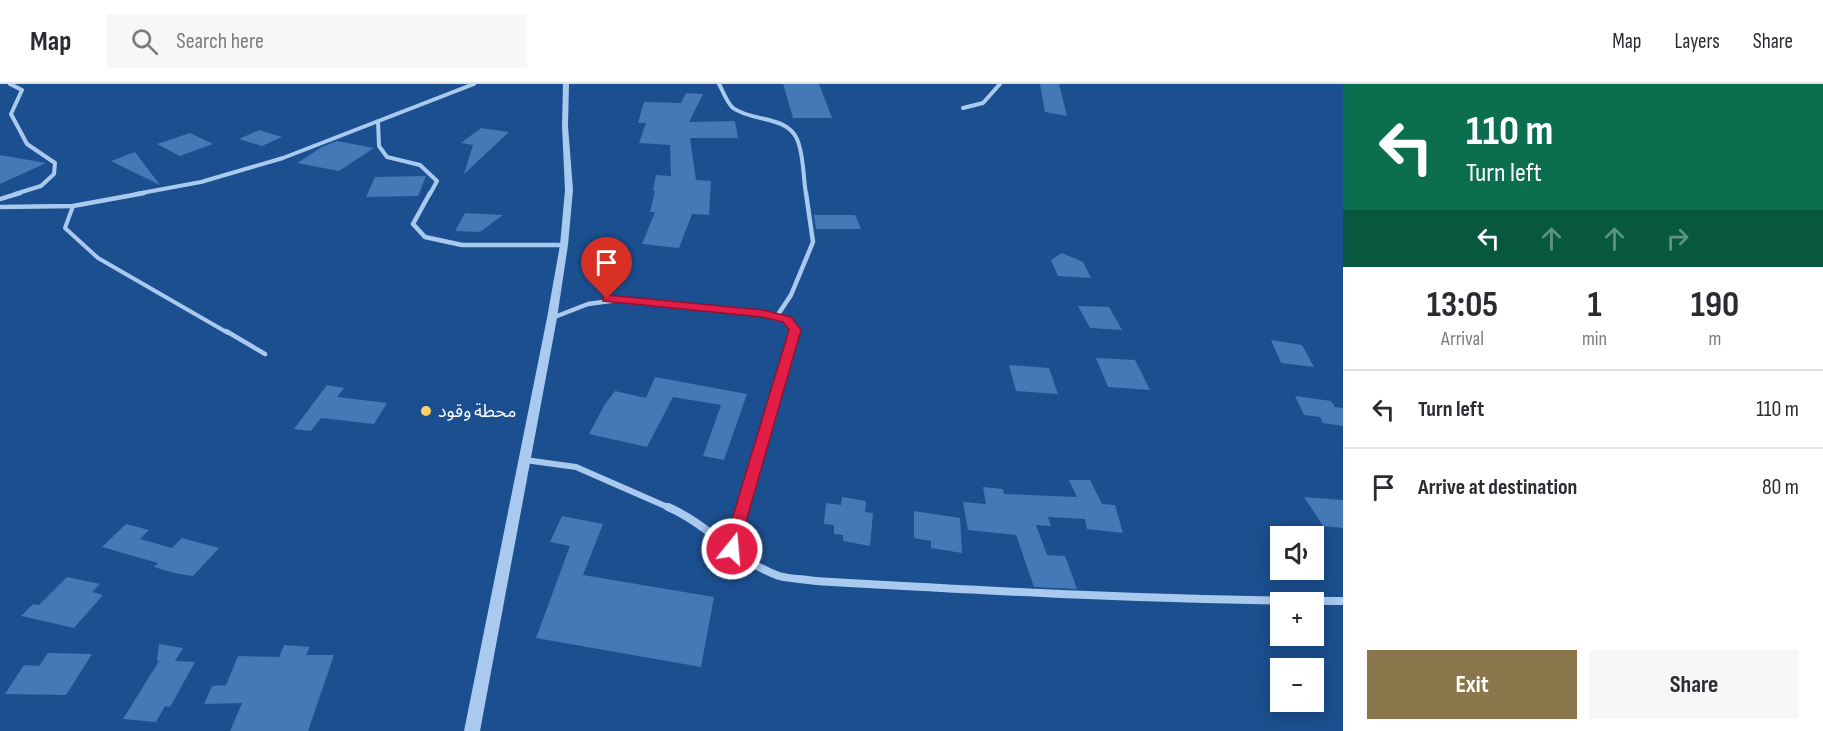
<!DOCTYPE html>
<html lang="en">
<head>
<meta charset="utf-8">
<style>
  :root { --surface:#fff; --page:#f7f7f7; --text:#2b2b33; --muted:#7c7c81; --line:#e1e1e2; --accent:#8a764a }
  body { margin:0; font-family:"Sofia Sans Condensed","Noto Sans Arabic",sans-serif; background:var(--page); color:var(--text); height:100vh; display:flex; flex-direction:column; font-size:22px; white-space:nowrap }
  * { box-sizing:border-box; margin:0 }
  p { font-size:20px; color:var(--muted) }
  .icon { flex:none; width:33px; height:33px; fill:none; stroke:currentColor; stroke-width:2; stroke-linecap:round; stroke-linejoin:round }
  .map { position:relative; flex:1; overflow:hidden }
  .sheet { display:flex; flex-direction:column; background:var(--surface); width:480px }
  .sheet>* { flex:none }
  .top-card { background:#0b6e4f; color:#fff; overflow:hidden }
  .controls { position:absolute; left:1270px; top:442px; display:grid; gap:12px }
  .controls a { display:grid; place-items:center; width:54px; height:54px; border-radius:0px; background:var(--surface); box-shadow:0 3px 15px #0003; font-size:30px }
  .pin { position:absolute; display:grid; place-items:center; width:51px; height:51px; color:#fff; margin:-62px -26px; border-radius:50% 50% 50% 0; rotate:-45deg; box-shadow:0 0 6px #0007 }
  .pin .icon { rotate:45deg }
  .me { position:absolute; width:66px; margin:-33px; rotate:17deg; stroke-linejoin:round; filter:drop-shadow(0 0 4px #0008) }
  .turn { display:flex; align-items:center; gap:21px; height:126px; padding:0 24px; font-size:27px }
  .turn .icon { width:78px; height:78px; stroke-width:2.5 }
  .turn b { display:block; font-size:42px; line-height:51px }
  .lanes { display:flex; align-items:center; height:57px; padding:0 24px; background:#0003; justify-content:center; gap:30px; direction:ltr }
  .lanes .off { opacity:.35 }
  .eta { display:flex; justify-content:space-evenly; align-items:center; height:102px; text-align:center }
  .eta b { font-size:36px; font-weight:700; line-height:42px }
  .action { display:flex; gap:12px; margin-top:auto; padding:12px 24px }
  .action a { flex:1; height:69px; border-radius:0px; background:var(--accent); color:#fff; font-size:24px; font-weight:700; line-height:69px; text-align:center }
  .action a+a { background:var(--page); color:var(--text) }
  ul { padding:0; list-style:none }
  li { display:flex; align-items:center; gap:18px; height:78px; padding:0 24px; border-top:2px solid var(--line) }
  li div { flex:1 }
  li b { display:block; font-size:22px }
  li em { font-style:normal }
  header { display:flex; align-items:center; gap:36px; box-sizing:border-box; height:84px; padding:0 30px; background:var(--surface); border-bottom:2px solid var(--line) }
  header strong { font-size:28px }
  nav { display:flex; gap:33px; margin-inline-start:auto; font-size:21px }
  .search { width:420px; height:54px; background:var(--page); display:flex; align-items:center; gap:15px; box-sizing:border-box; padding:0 21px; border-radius:0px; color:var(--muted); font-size:22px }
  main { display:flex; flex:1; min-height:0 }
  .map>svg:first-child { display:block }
  .building { fill:#4478b7 }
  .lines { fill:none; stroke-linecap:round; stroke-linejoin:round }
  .service-far1 { stroke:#a9c9ee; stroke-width:4 }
  .service { stroke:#a9c9ee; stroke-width:4.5 }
  .minor-far3 { stroke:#a9c9ee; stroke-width:4 }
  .minor-far2 { stroke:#a9c9ee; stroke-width:4.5 }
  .minor-far1 { stroke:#a9c9ee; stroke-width:6 }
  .minor { stroke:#a9c9ee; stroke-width:8 }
  .tertiary { fill:#a9c9ee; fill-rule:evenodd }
  .route { fill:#e11d48; stroke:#92132f; stroke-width:1.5 }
  .poi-dot { fill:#ffd166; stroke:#1b4f8f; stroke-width:2 }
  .labels { text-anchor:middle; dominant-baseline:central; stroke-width:6; stroke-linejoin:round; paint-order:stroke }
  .poi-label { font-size:18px; fill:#fff; stroke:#1b4f8f; text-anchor:start }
</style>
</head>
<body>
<header>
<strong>Map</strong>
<div class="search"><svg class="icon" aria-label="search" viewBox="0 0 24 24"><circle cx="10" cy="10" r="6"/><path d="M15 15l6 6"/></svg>Search here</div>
<nav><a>Map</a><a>Layers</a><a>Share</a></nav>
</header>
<main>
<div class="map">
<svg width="1343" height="647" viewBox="0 0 1343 647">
  <rect width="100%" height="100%" fill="#1b4f8f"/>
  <!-- building -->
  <path class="building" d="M783,0h36l13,34h-39z
    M1040,0h19l8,32 -22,-4z
    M686,9l17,1 -14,28 46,-1 3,17h-48l6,42 15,1 -2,34 -17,-1 -13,34 -37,-4 13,-32h-5l5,-21h-2l3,-16 15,1 -1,-31 -31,-2 7,-20h-8l6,-21 37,1z
    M481,44l28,4 -45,42 9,-29 -12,-2z
    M259,46l23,7 -20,9 -23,-7z
    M190,49l23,11 -33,12 -23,-12z
    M337,57l37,7 -35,23 -42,-8 25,-16z
    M135,68l25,33 -49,-24z
    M0,71l46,8 -46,21z
    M426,92l-8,20 -52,1 9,-20z
    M465,129l38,2 -23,17 -25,-1z
    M814,131h41l6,14h-45z
    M1062,169l21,9 8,16 -33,-2 -7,-16z
    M1078,222l31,1 13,23 -32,-2z
    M1271,256l31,5 12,22 -33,-4z
    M1096,274l39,2 15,30 -42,-3z
    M1009,281l40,3 9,26 -42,-3z
    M655,293l92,17 -23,66 -21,-4 18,-51 -48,-8 -26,50 -58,-13 16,-30 10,-13 31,7z
    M327,301l17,3 -7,9 50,6 -13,21 -53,-6 -10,13 -17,-2z
    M1295,312l36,5 4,6 8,1v18l-20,-3 -3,-6 -16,-2z
    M1069,396h21l12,24 13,1 8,28 -36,-4 -2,-10 -37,-2 3,9 -15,-1 11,30 18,1 12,33 -43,-2 -18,-52 -48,-5 -5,-28 23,2 -3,-17 20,2 1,5 73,3z
    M842,413l24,4 -1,11 8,1 -3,33 -27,-5v-6l-9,-1v-9l-10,-1 2,-21 15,2z
    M1304,413l39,3v28l-20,-2z
    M914,427l46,7 2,35 -31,-5v-7l-17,-3z
    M562,432l41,8 -20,51 131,22 -13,70 -165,-29 34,-92 -20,-4z
    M126,440l23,6 -9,9 32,9 10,-10 37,10 -26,28 -19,-3 -20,-6 4,-4 -56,-16z
    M67,493l33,7 -8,8 11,3 -29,33 -53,-12 12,-12 6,1z
    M159,560l24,4 -8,13 20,1 -25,45 -5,-1 -9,16 -33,-3 36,-58h-2z
    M284,561l26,2 -4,8h28l-26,76h-78l12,-28 -38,1 8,-18 14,-1 12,-29 41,1z
    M48,569l44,1 -26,41 -61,-1 19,-29 15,1z"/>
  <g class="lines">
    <!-- service-far1 -->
    <path class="service-far1" d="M73,122l-8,22 33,30 130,75"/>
    <!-- service -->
    <path class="service" d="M226,247l39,23"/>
    <!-- minor-far3 -->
    <path class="minor-far3" d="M10,0l12,6 -11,24 16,30 28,19 -1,11 -13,12 -26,8
      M719,0c4,7 8,19 14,24 19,14 53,7 64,31 7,16 6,38 9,55
      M963,24l20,-5 17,-19
      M378,37l1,25 8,11 33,8 17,16 -7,13
      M136,110l65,-12 82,-24 191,-74"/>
    <!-- minor-far2 -->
    <path class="minor-far2" d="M430,109l-17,31 12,13 37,8h102
      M0,115l20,-6
      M0,123l73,-1 71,-13
      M777,232l14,-21 22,-53 -7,-49
      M552,234l36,-14 37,-5 152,17 10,4 8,10 -1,3"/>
    <!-- minor-far1 -->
    <path class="minor-far1" d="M525,376l51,7 96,42
      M743,425l52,-178"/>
    <!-- minor -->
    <path class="minor" d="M668,423c40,17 70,55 111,69 11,3 25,3 37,5 176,10 351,20 527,20
      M732,464l12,-41"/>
    <!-- tertiary -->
    <path class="tertiary" d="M563,0h6l-1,42 5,64 -5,55 -11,73 -77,413h-16l83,-413 13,-73 5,-55 -3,-64z"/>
  </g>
  <!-- route -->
  <path class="route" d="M607,211l156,15 28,7 10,13 -64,223 -5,2 -6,-2 -3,-4 66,-219 -6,-8 -21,-5 -159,-16v-5z"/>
  <!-- markers -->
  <circle class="poi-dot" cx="426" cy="327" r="6"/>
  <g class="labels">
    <!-- poi labels -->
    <g class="poi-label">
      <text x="438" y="327">محطة وقود</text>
    </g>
  </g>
</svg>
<div class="controls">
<a><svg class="icon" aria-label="sound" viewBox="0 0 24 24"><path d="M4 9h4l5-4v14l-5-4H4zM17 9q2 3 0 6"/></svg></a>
<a>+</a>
<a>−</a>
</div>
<div class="pin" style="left:607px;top:215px;background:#d93025"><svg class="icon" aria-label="arrive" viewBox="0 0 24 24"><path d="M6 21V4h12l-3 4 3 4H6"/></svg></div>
<svg class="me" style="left:732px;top:465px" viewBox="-20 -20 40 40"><circle r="17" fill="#e11d48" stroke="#fff" stroke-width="3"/><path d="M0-11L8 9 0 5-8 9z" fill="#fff"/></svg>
</div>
<section class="sheet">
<div class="top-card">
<div class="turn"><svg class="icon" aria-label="left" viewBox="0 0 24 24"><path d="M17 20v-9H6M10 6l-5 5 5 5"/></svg><div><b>110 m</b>Turn left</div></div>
<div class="lanes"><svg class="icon" aria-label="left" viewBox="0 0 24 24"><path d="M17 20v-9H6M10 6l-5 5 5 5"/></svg><svg class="icon off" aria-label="ahead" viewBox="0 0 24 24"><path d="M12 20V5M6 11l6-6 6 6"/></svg><svg class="icon off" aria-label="ahead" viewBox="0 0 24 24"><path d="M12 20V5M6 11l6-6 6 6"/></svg><svg class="icon off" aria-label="right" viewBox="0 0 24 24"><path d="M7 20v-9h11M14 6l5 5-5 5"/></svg></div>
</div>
<div class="eta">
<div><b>13:05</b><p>Arrival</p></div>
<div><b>1</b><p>min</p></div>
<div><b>190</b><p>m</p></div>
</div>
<ul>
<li><svg class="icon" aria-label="left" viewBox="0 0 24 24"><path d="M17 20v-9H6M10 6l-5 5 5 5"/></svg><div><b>Turn left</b></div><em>110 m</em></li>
<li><svg class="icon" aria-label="arrive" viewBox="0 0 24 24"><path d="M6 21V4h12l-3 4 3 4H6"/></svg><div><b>Arrive at destination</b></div><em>80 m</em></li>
</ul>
<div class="action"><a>Exit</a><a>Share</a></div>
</section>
</main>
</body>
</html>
